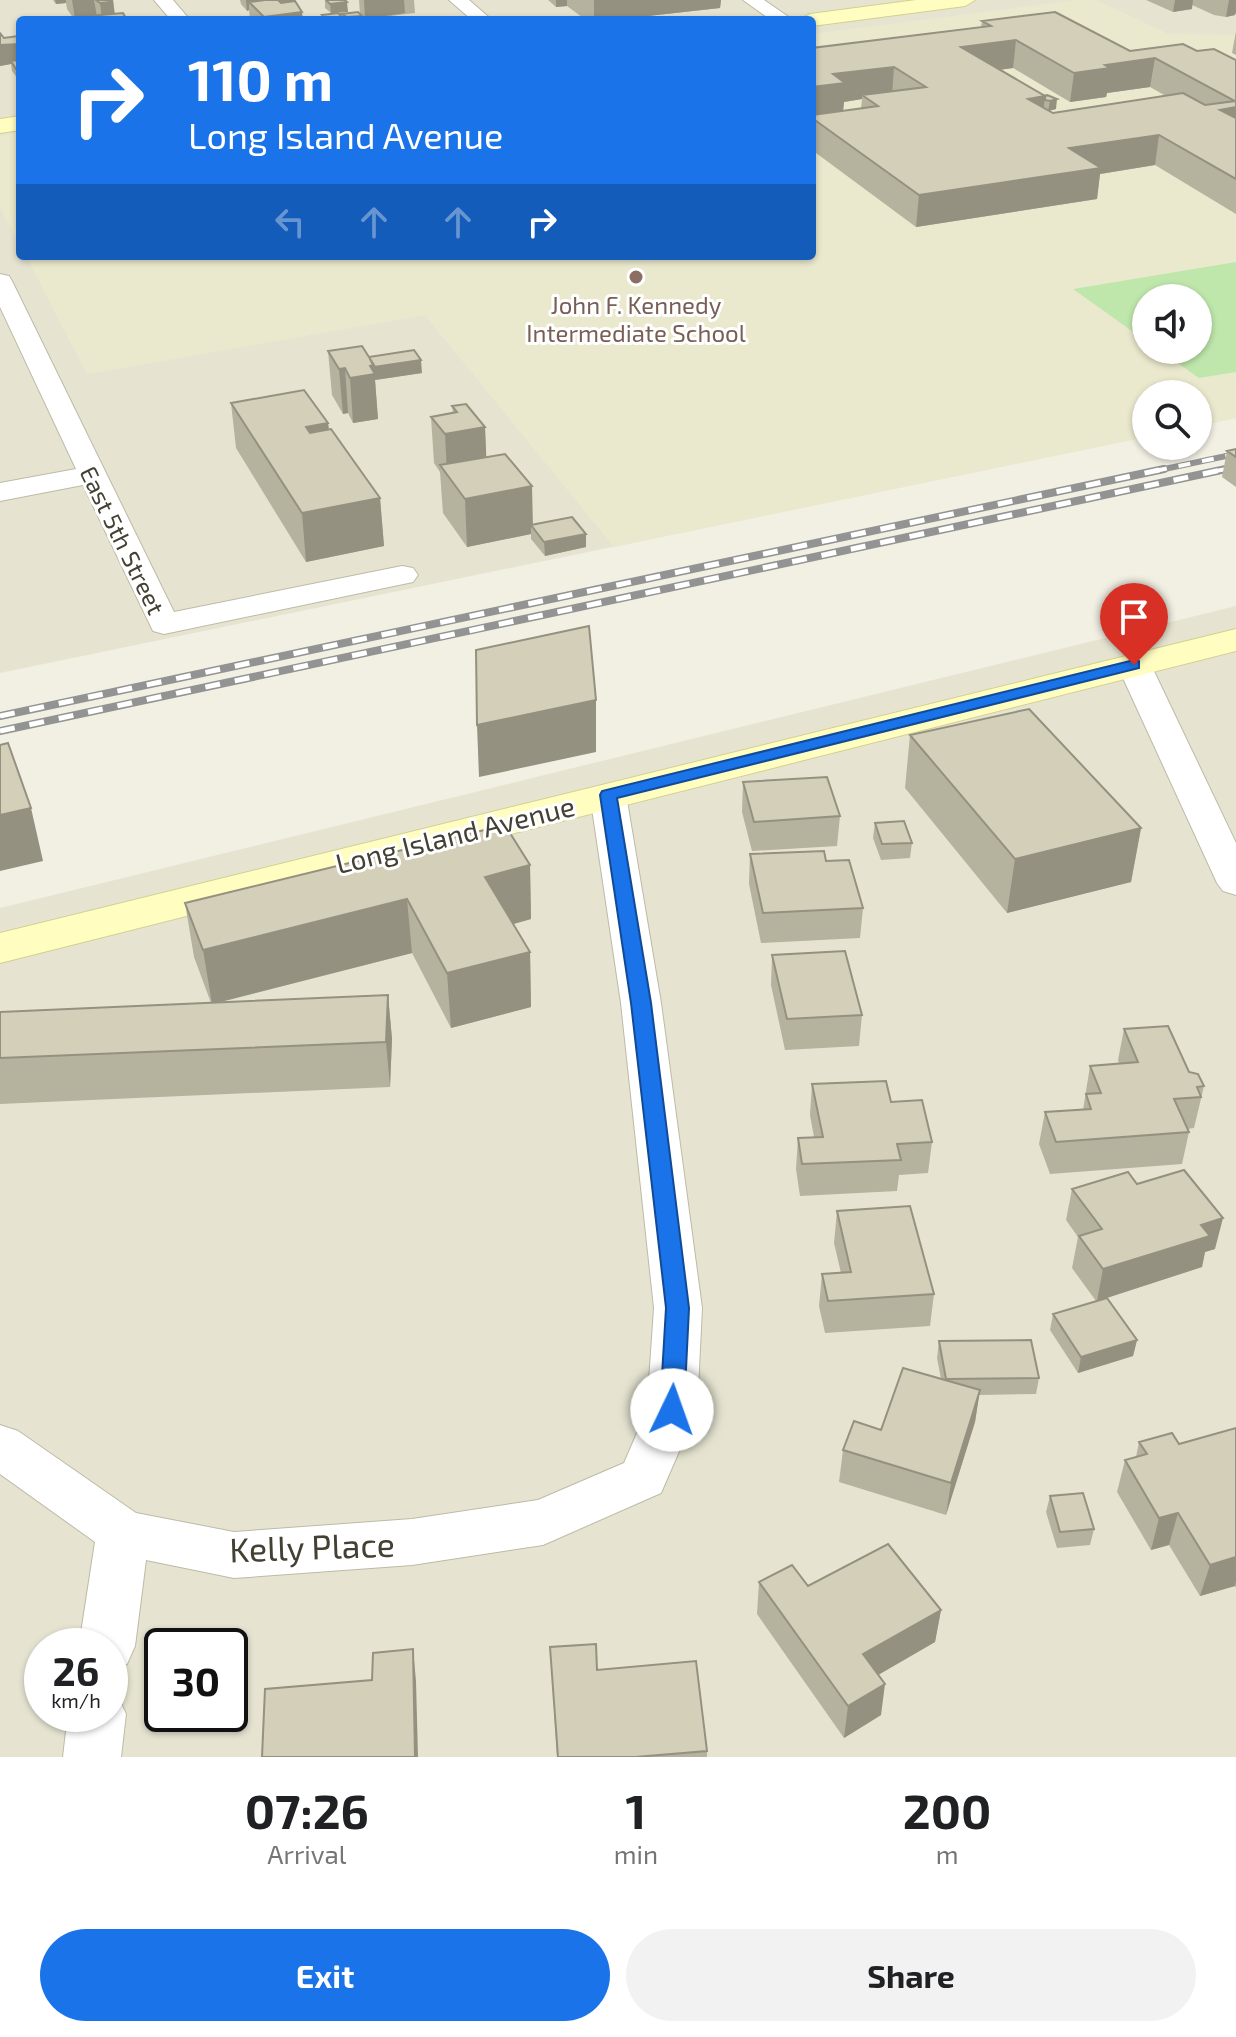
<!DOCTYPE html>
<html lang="en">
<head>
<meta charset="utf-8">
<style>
  :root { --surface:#fff; --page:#f2f2f2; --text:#202124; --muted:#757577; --accent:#1a73e8 }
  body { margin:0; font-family:"Exo 2",sans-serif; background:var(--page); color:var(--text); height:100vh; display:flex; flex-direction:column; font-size:30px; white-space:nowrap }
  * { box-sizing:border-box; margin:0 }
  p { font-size:26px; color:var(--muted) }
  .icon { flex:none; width:44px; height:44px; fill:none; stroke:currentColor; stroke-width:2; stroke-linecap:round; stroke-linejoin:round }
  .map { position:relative; height:1757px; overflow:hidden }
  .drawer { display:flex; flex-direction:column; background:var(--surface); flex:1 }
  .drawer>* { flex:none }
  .hud { position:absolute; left:16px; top:16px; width:800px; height:244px; border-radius:8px; box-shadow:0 2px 6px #0004; background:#1a73e8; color:#fff; overflow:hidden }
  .tools { position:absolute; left:1132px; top:284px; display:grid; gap:16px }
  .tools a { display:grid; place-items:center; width:80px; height:80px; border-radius:50%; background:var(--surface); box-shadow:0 2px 6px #0004; font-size:40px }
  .speed { position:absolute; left:24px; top:1628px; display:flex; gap:16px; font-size:40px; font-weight:700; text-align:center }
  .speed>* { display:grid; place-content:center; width:104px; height:104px; border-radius:50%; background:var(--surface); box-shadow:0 2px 6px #0004; line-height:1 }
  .speed small { font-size:20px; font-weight:400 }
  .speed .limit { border:4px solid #111; border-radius:12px; background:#fff; color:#111 }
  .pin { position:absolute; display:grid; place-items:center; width:68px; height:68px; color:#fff; margin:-82px -34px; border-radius:50% 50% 50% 0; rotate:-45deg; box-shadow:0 0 8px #0007 }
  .pin .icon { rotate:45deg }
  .me { position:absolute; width:88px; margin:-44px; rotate:3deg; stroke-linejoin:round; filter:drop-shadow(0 0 6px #0008) }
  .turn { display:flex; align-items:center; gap:28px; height:168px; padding:0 40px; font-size:36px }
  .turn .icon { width:104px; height:104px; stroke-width:2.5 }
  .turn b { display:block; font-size:56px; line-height:68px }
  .lanes { display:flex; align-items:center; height:76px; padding:0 40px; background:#0003; justify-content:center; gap:40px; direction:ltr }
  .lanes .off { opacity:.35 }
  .eta { display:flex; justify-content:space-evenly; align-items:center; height:136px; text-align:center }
  .eta b { font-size:48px; font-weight:700; line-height:56px }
  .action { display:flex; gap:16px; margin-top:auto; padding:16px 40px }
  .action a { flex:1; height:92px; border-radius:48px; background:var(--accent); color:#fff; font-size:32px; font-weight:700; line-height:92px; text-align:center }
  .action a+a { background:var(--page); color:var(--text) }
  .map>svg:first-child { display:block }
  .residential { fill:#e6e4d1; fill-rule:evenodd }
  .education { fill:#ebe9cd; fill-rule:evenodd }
  .green { fill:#bfe7ab }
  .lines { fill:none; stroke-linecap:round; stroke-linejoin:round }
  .street-casing { stroke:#bdbaa6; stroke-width:2 }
  .secondary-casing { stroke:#d2d092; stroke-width:2 }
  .street { fill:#fff; fill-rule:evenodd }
  .secondary { fill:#fffdc0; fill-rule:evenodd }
  .rail-far1-casing { stroke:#939393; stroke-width:6 }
  .rail-casing { stroke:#939393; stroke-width:8 }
  .rail-far1 { stroke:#fff; stroke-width:4; stroke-dasharray:12; stroke-linecap:butt }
  .rail { stroke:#fff; stroke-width:5; stroke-dasharray:15; stroke-linecap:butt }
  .wall { fill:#b5b29e; fill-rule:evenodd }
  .shaded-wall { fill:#949181 }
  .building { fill:#d3cfb8; stroke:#949181; stroke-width:2; fill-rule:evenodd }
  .route { fill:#1a73e8; stroke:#114b97; stroke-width:2 }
  .education-dot { fill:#8d6e63; stroke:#fff; stroke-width:3 }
  .labels { text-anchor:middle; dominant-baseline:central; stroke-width:6; stroke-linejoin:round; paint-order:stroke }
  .far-education-label { font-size:24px; fill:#785e54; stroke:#fff }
  .far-street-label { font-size:24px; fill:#434133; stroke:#fff }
  .street-label { font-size:28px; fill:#434133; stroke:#fff }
  .near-street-label { font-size:34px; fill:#434133; stroke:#fff }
</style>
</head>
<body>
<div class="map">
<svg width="1236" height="1757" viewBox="0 0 1236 1757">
  <rect width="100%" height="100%" fill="#f2f0e3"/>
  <!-- residential -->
  <path class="residential" d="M0,0h1236v418l-38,8v-32h-52v43l-1146,236zM20,20h792v236h-792zM1146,298h52v52h-52z
    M1236,606v1151h-1236v-849zM42,1646h68v68h-68zM162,1646h68v68h-68z"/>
  <!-- education -->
  <path class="education" d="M1078,0h18l72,34 68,1v383l-38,8v-32h-52v43l-532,110 -189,-232 -338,59 -61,-118h786v-222zM1146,298h52v52h-52z
    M20,133v112l-20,-38v-71z"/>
  <!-- green -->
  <path class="green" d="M1236,262v110l-37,6 -40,-28h39v-52h-52v43l-73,-52z"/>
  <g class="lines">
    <defs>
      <path id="street" d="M154,0h19l17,20h-19z
        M449,0h20l23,20h-20z
        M743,0h21l29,20h-22z
        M0,274l9,2 3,5 162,331 228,-46 11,2 5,7 -5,7 -249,52 -11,-3 -70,-146 -83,16v-18l76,-14 -76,-162z
        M1134,655l12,3 5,7 85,178v52l-13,-4 -6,-8 -100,-218 5,-7z
        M608,784l13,3 5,8 35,208 41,305 -5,102 -36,83 -118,52 -131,20 -178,13 -88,-18 -11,86 -8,18 -17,6v-24h-31l16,-104 -95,-68v-49l18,6 118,82 98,19 178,-13 126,-19 86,-37 23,-53 7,-102 -33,-305 -31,-208 5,-8z
        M110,1693l7,2 9,19 -5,43h-58l5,-43h42z"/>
      <path id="secondary" d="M916,0h59l-10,6 -153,20v-6h-13l11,-6z
        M20,116v14l-20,3v-14z
        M1236,629v22l-1236,312v-30z"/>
    </defs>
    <!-- street casing -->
    <use href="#street" class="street-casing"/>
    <!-- secondary casing -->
    <use href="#secondary" class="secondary-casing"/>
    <!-- street -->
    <use href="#street" class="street"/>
    <!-- secondary -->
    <use href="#secondary" class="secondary"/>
    <defs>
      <path id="rail-far1" d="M1155,471l81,-17
        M1216,471l20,-4"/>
      <path id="rail" d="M0,716l1164,-247
        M0,731l1226,-262"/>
    </defs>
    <!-- rail-far1 casing -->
    <use href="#rail-far1" class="rail-far1-casing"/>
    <!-- rail casing -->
    <use href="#rail" class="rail-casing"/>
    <!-- rail-far1 -->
    <use href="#rail-far1" class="rail-far1"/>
    <!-- rail -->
    <use href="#rail" class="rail"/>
  </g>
  <!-- wall -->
  <path class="wall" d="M53,0h60l2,14 12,6h-64l11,-1 -7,-10 -1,-6 -10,1z
    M240,0h55l8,20h-53l-1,-10 -2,1 -6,-7z
    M325,0h20l3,12 -17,1 -6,-5z
    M359,0h55l1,13 -50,6 -5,-5z
    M548,0h173l-1,8 -81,9 -5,3h-48l-19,-14 -11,1z
    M1146,0h90v12l-1,3 -9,2 -12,-2 -22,-10v4l-19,3z
    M342,14l20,2v4h-40v-5l20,2z
    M982,21l148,30h67l39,9v154l-81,-49 -55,9 -3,25 -181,28 -104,-77v-102l169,-21zM1013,68l57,34 36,-5 1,-4 43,-6 16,9 -113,17 -4,-2 7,-2 -9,-14 -3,1 -44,-26zM862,99l-1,10 -18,2 1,-9z
    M1236,31v24l-4,-2z
    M0,33l4,5 14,-2v43l-6,-8 -1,-7 -11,2z
    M328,351l41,6 53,16 -47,7 3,39 -25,4 -5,-10 -5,1 -11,-19z
    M231,403l97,20 1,6 51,69 4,48 -78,16 -70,-114z
    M452,406l33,21 1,30 47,68 53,9v13l-41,9 -14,-17v-5l-64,13 -24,-34 -3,-41 -6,-9 -3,-46 22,-4z
    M1236,449v38l-14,-10 5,-26z
    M910,735l231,93 -10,54 -124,31 -102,-125z
    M743,782l97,34 -3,30 -85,5 -10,-39z
    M875,823l37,20 -2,15 -29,2 -8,-22z
    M750,854l76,7 37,47 -3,30 -99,5 -12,-59z
    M530,865l1,54 -18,5 17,28 1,55 -80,21 -39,-75 -191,49 167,-7 4,44 -2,48 -390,17v-92l211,-9 -17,-46 -9,-54z
    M772,955l90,60 -3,31 -74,4 -14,-65z
    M1124,1029l65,43 15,14 -10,42 -7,1 2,3 -7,32 -132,10 -11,-30 6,-32 38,-2 7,-44 29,-3 -1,-3z
    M812,1084l79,18 41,40 -4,31 -29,2 -2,16 -97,5 -4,-27 2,-31 16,-1 -4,-22z
    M1137,1184l78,65 -10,3 -3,15 -95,31 30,42 -4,16 -55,17 -28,-43 3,-16 43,-13 -24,-33 6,-31 -12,-17 6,-31z
    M837,1211l97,83 -4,32 -105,7 -6,-27 3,-32 19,-1 -7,-30z
    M939,1341l100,37 -3,16 -57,1 -4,27 -29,93 -107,-33 4,-32 38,-20 60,-51 -4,-21z
    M1236,1428v160l-1,-2 -35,10 -31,-51 -18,5 -34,-58 8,-32 11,-3 3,-15 40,2z
    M1050,1496l44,33 -4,16 -33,3 -11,-36z
    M759,1582l182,28 -6,32 -57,33 3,40 -37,23 -87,-124z
    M550,1647l47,23 110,81v6h-150z"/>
  <!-- shaded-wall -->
  <path class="shaded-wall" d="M55,0h11v3l-10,1z
    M72,0h22l3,17 -22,2z
    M108,0h5l2,18 -13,2 -2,-17z
    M246,0h49v5l-46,-3v8l-2,1z
    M364,0h40l1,13 -40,6z
    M556,0h11v6l-11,1z
    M594,0h127l-1,8 -81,9 -5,3h-40z
    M1175,0h18l-1,9 -19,3z
    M1229,0h7v12l-1,3 -9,2z
    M347,2l1,10 -17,1 -1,-9z
    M302,12l1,8h-39v-3z
    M362,16v4h-15v-3z
    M1016,40l-3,28 -54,7 2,-28z
    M20,44v20l-9,-3v3l-11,2v-21z
    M1155,58l-5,29 -43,6 -1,4 -36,5 4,-29 31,-8z
    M894,67l-2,28h-30v4l-18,3 -1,10 -31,4v-29l21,-13z
    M16,69h4v10h-2z
    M1045,96l-3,30 -14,-27z
    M1057,99l-1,10 -8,2 2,-10z
    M1236,107v29l-16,-26z
    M1159,135l-4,30 -55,9 -3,25 -181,28 3,-32 150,-47z
    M421,360l1,13 -47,7 3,39 -25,4 -3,-45 20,-12z
    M345,368l3,45 -5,1 -4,-45z
    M328,423l5,46 -27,-42z
    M485,427l2,46 -40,1 -2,-40z
    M532,486l1,41 -2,-2v9l-64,13 -2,-48z
    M380,498l4,48 -78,16 -4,-49z
    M586,534v13l-41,9 -1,-14z
    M596,700v52l-117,25 -2,-52z
    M31,808l12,53 -43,10v-56z
    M1141,828l-10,54 -124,31 8,-54z
    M530,865l1,54 -43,12 -3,-54z
    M407,899l5,54 -200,51 -9,-54z
    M530,952l1,55 -80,21 -4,-55z
    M388,995l4,44 -2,48 -4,-45z
    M1223,1218l-8,31 -10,3 -3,15 -105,34 6,-32 98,-44z
    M1137,1340l-4,16 -55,17 3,-16z
    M980,1390l-5,32 -29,93 5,-32z
    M1178,1513l-9,32 -18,5 8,-32z
    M1236,1557v24l-1,5 -35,10 10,-31z
    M941,1610l-6,32 -76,44 4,-32z
    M413,1649l3,32 2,76h-3z
    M885,1684l-4,31 -37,23 4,-32z"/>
  <!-- building -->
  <path class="building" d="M96,0h12l2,2 -10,1z
    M265,0h13l3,3 14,-2 7,11 -38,5 -15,-15z
    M326,0h19l2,2 -17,2z
    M358,12l4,4 -15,1 -5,-3z
    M1055,12l75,39 53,-7 14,7 17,-2 22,11v47l-16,3 16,8v61l-77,-44 -90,13 32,20 -182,27 -107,-77v-3l66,-9 -16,-11 64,-8 -32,-20 -61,7 12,9 -33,4v-39l179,-22 -9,-5zM1016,40l58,33 36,-5 -5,-3 50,-7 80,43 -30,4 -22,-12 -130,20 -25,-14 17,-3 -84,-49z
    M123,13l4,7h-47l-2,-3z
    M338,13l5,5 -16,2 -5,-5z
    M0,33l4,5 14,-2 2,2v6l-20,1z
    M20,60v9h-4l-5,-8z
    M1047,95l10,4 -7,2 -5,-1v-4h-1z
    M362,346l12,19 -4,1 5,8 -25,4 -5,-10 -6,1 -11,-18z
    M414,350l7,10 -47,7 -5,-10z
    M304,390l24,33 -22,4 4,6 21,-4 49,69 -78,15 -71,-110z
    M466,404l19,23 -40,7 -14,-17 26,-5 -5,-6z
    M1236,449v8l-9,-6z
    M505,454l27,32 -67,13 -25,-34z
    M572,517l14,17 -42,8 -13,-17z
    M589,626l7,74 -119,25 -1,-75z
    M1029,709l112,119 -126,31 -105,-124z
    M8,743l23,65 -31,7v-70z
    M827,777l13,39 -86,6 -11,-40z
    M904,821l8,22 -30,1 -7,-21z
    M505,825l25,40 -45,12 45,75 -83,21 -40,-74 -204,51 -18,-47z
    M824,851l2,10 23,-1 14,48 -100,5 -13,-59z
    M845,951l17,64 -75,4 -15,-64z
    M388,995l-2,47 -386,16v-46z
    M1168,1026l21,46 9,2 6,12 -7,1 4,10 -27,2 15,33 -133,10 -11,-30 46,-3 -5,-15 15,-1 -11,-27 48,-4 -14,-33z
    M886,1081l5,21 31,-2 10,42 -35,2 4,16 -99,4 -4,-26 25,-1 -11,-53z
    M1184,1170l39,48 -22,7 9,11 -107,33 -24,-33 23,-7 -30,-40 56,-17 9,12z
    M910,1206l24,88 -106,7 -6,-27 29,-2 -14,-61z
    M1107,1298l30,42 -56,17 -28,-43z
    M1031,1340l8,38 -93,1 -7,-38z
    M903,1368l77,22 -29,93 -108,-33 11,-29 27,9z
    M1236,1428v129l-26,8 -32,-52 -19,5 -34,-58 22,-6 -8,-12 33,-9 7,11z
    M1083,1493l11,36 -34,3 -10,-36z
    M888,1544l53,66 -78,44 22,30 -37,22 -89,-124 33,-17 16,21z
    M596,1644l1,26 99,-9 11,90 -72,6h-77l-8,-110z
    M413,1649l2,108h-153l3,-68 107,-9 1,-27z"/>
  <!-- route -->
  <path class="route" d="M1134,660l5,1v7l-522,130 34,205 38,305 -5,102 -3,7 -9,2 -8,-2 -4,-7 6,-102 -35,-305 -31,-208 2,-4z"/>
  <!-- markers -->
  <circle class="education-dot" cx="636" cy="277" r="8"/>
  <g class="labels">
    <!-- far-education labels -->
    <g class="far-education-label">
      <text x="636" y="304">John F. Kennedy<tspan x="636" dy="28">Intermediate School</tspan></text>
    </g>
    <!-- far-street labels -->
    <g class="far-street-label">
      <text transform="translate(123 540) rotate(64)">East 5th Street</text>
    </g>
    <!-- street labels -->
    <g class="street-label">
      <text transform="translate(455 834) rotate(-14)">Long Island Avenue</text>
    </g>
    <!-- near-street labels -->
    <g class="near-street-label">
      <text transform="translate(312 1546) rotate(-2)">Kelly Place</text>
    </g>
  </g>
</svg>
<div class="tools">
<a><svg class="icon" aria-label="sound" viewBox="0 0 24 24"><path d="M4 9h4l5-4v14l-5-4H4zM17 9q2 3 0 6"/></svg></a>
<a><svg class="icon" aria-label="search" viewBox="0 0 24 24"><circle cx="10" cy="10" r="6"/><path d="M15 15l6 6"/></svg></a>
</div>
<div class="speed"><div>26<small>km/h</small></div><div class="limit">30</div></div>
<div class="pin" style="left:1134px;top:665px;background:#d93025"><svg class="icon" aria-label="arrive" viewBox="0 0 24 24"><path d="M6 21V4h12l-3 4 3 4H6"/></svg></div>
<svg class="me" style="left:672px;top:1410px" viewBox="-20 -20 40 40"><circle r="19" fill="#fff"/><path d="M0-13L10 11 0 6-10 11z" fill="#1a73e8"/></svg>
<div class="hud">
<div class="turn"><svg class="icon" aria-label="right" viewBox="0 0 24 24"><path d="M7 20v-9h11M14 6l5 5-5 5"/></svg><div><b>110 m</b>Long Island Avenue</div></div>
<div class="lanes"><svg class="icon off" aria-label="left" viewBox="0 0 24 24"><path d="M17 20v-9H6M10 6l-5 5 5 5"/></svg><svg class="icon off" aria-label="ahead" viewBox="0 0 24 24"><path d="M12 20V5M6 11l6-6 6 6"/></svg><svg class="icon off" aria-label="ahead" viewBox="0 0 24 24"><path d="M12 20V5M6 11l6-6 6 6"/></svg><svg class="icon" aria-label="right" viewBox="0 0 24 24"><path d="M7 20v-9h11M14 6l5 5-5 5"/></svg></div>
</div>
</div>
<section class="drawer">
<div class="eta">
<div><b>07:26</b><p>Arrival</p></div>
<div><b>1</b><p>min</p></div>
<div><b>200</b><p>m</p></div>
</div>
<div class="action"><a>Exit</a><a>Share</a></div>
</section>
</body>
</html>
